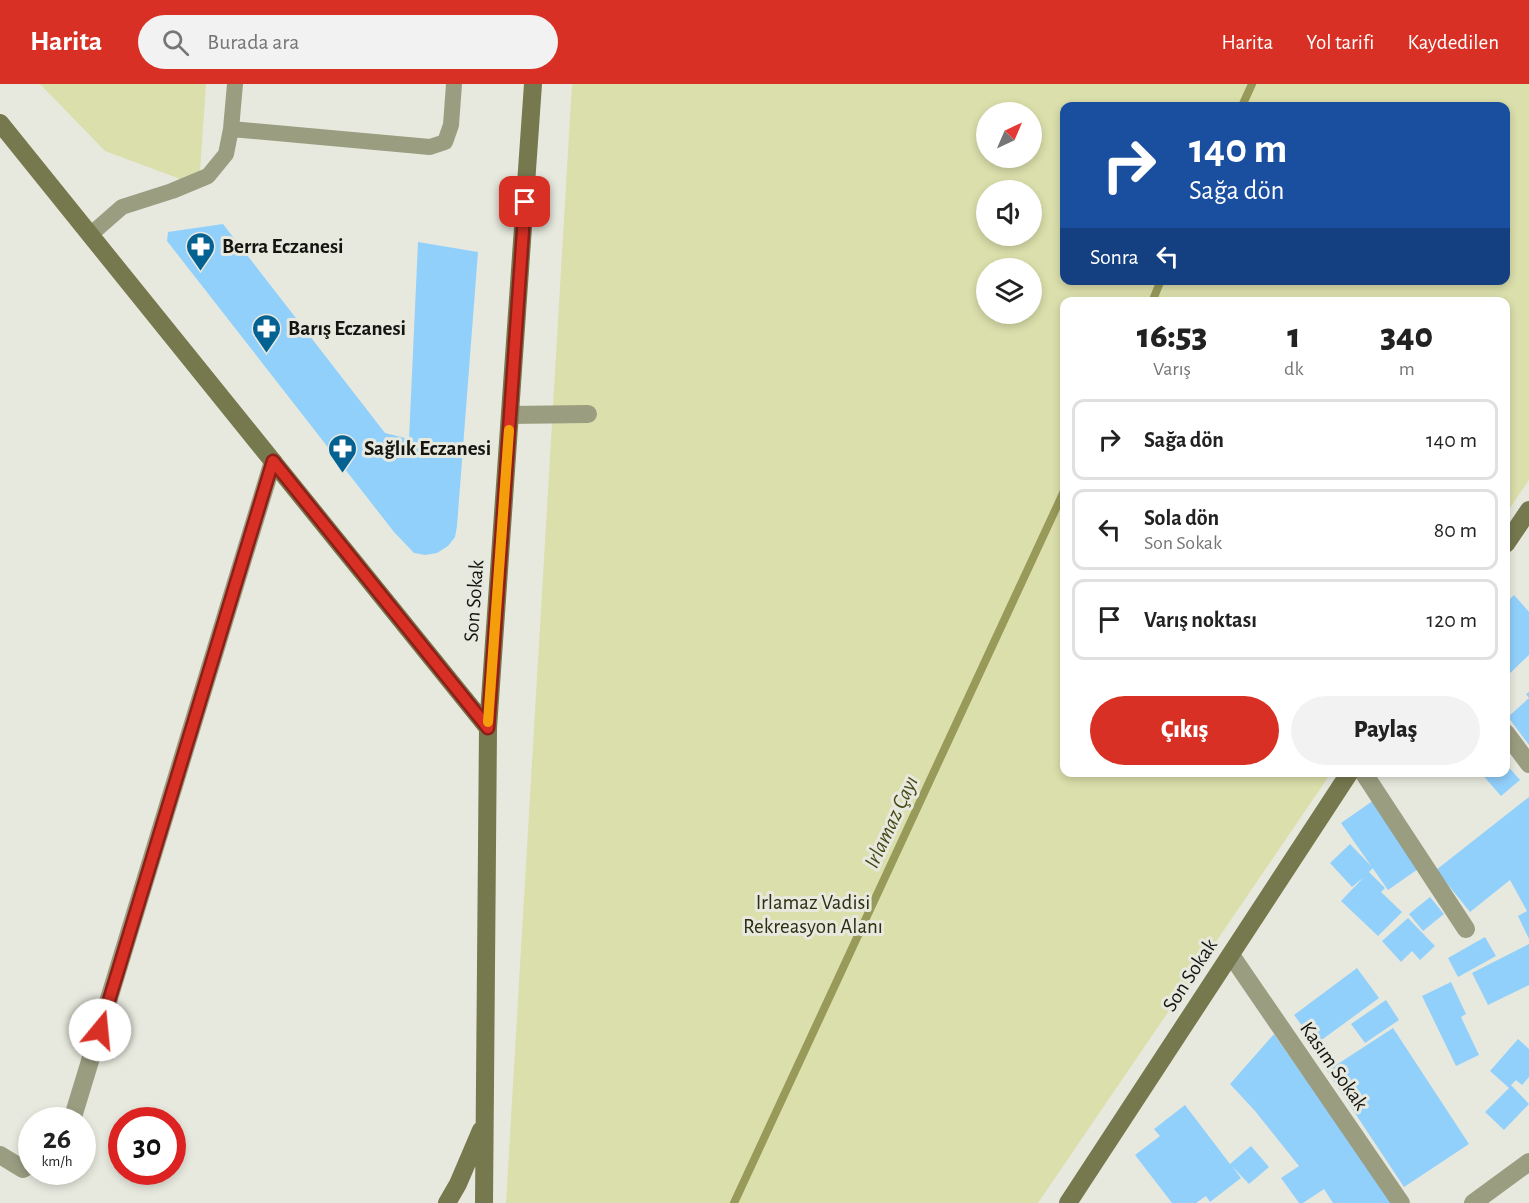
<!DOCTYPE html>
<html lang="tr">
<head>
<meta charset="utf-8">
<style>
  :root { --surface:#fff; --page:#f2f2f2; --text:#222; --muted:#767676; --line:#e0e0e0; --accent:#d93025 }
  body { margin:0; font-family:"Alegreya Sans",sans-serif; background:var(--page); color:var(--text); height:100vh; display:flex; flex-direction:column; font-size:22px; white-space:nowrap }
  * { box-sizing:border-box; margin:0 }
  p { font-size:20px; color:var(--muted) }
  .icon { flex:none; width:33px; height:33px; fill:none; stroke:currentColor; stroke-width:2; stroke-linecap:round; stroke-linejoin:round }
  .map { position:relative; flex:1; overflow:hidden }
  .drawer { position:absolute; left:1060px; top:213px; width:450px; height:480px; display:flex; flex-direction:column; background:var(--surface); border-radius:12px; box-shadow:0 3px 9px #0003 }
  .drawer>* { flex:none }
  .top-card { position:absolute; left:1060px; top:18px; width:450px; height:183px; border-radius:12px; box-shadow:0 3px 9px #0003; background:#1a4fa0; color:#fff; overflow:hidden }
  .needle { width:39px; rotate:44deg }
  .controls { position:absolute; left:976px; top:18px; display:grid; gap:12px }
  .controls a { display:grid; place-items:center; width:66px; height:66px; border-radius:50%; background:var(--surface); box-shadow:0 3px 9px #0003; font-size:30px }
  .speed { position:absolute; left:18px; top:1023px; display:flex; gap:12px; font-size:30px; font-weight:700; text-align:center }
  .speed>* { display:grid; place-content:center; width:78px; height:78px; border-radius:50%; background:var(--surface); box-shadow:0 3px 9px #0003; line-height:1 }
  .speed small { font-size:15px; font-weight:400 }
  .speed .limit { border:9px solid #d22; background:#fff; color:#111 }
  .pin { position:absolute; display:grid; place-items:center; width:51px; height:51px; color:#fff; margin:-26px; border-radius:12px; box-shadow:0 3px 9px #0006 }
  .me { position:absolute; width:66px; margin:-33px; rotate:17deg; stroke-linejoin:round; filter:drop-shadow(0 0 4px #0008) }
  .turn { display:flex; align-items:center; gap:21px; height:126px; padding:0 30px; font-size:27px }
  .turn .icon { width:78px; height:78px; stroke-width:2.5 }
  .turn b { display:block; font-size:42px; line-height:51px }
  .then { display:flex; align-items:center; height:57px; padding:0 30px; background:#0003; gap:12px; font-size:22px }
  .eta { display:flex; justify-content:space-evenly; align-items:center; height:102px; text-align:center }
  .eta b { font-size:36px; font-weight:800; line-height:42px }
  .action { display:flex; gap:12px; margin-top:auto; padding:12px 30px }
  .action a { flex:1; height:69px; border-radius:36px; background:var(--accent); color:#fff; font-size:24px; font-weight:800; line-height:69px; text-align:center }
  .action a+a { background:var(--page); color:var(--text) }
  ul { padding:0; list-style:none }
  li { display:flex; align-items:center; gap:18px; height:81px; margin:0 12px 9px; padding:0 18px; border:3px solid var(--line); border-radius:12px }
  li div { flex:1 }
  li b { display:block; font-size:22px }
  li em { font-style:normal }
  header { display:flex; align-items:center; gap:36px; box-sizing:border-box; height:84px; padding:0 30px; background:var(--accent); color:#fff }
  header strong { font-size:28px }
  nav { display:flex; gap:33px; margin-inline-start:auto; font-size:21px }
  .search { width:420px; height:54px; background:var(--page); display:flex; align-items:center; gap:15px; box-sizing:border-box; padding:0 21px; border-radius:33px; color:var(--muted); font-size:22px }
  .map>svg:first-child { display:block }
  .green { fill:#dbdfab; fill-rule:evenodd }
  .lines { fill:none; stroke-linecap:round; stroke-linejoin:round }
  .stream { stroke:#979a58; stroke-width:8 }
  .building { fill:#92d0fc }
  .lane { stroke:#9a9d80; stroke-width:16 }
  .street { stroke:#9a9d80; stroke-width:18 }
  .secondary { stroke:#76784e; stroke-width:18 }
  .route-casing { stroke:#8d1f18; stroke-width:15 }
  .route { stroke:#d93025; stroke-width:10 }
  .slow { stroke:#f59e0b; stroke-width:10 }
  .labels { text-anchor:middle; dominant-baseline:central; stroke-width:6; stroke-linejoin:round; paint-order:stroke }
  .poi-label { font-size:21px; font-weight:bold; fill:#141411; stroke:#e8e9de; text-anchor:start }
  .street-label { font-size:21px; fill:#141411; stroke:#e8e9de }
  .park-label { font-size:21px; fill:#2c2e0f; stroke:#e8e9de }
  .water-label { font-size:22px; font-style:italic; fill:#474916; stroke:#e8e9de }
</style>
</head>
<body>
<header>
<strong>Harita</strong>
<div class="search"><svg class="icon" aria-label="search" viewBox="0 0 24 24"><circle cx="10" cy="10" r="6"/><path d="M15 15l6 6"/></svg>Burada ara</div>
<nav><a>Harita</a><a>Yol tarifi</a><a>Kaydedilen</a></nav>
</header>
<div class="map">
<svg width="1529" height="1119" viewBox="0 0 1529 1119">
  <rect width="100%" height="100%" fill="#e8e9de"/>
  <!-- green -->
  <path class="green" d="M40,0h166l-7,102 -94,-35z
    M572,0h957v396l-23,34v-212h-441v470l266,1 -293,430h-532zM1065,22h441v174h-441zM987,28h45v46h-45zM987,106h45v46h-45zM987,184h45v46h-45z"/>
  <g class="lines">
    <!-- stream -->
    <path class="stream" d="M1242,22l10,-22
      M1152,218l9,-22
      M734,1119l331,-714"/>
  </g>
  <!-- building -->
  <path class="building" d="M223,140l162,209 24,6 9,-197 60,10 -21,274 -2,11 -7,9 -11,7 -12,2 -11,-2 -20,-21 -227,-291 1,-9z
    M1514,511l15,17v43l-23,22v-74z
    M1529,608v53l-21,-28 21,-19 -3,-4z
    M1506,680l14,16 -19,16 -21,-24h26z
    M1529,713v142l-11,-23 9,-5 -17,-31 -40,32 -34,-42z
    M1374,716l47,67 -33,23 -47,-67z
    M1350,760l23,24 -4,4 16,16 -4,4 21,20 -24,24 -37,-35 23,-24 -12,10 -22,-24z
    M1430,813l14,17 -21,17 -14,-17z
    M1408,834l27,28 -15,14 -8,-9 -11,11 -19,-21z
    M1485,853l11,19 -38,21 -10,-19z
    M1529,860v41l-41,20 -16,-32z
    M1357,884l22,30 -63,46 -22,-29z
    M1451,898l15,32 -5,3 18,38 -23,11 -34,-70z
    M1386,916l13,20 -34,23 -14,-19z
    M1393,944l76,116 -65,43 -77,-116z
    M1274,950l72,103 45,66h-58l-9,-14 -21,14h-4l-18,-25 18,-12 -44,-55 -25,-27z
    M1518,955l11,10v28l-7,8 -6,-5 -5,5 18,19 -25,26 -19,-18 24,-24 -19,-17z
    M1185,1021l45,59 21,-18 18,21 -20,17 -17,-18 9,12 -31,24 -4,-6 -10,7h-24l-37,-48 25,-19 -6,-7z"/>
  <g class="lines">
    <!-- lane -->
    <path class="lane" d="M231,45l199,18 15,-5 6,-17 3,-41
      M90,151l32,-28 50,-16 36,-15 18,-22 5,-25 4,-45"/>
    <!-- street -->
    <path class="street" d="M510,331l78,-1
      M1506,649l23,31
      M1363,688l103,157
      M1231,871l170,248
      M72,1036l201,-659
      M0,1071l23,14 9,-5
      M1473,1119l56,-41"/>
    <!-- secondary -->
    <path class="secondary" d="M0,39l488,605
      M1506,460l23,-34
      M447,1119l11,-19 23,-54
      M484,1119l4,-475 45,-644
      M1068,1119l282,-431"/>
  </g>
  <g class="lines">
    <defs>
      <path id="route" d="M100,946l173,-569 215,267 37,-526"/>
    </defs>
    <!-- route casing -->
    <use href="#route" class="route-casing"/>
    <!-- route -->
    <use href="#route" class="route"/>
    <!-- slow -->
    <path class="slow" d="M488,638l21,-292"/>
  </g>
  <!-- icons -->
  <defs>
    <symbol id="pharmacy-pin" viewBox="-11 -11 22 30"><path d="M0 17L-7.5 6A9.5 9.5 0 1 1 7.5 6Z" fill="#046292" stroke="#e8e9de"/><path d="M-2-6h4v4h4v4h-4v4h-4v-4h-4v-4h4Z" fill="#fff"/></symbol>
  </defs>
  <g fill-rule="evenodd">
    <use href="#pharmacy-pin" x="184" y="146" width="33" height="45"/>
    <use href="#pharmacy-pin" x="250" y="228" width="33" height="45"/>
    <use href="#pharmacy-pin" x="326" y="348" width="33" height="45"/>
  </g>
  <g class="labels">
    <!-- poi labels -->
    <g class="poi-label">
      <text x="222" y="162">Berra Eczanesi</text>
      <text x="288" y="244">Barış Eczanesi</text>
      <text x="364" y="364">Sağlık Eczanesi</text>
    </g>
    <!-- street labels -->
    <g class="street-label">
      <text transform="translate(474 517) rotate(-86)">Son Sokak</text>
      <text transform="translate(1190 891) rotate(-57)">Son Sokak</text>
      <text transform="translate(1334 982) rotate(55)">Kasım Sokak</text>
    </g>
    <!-- park labels -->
    <g class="park-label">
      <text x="813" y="818">Irlamaz Vadisi<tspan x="813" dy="24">Rekreasyon Alanı</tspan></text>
    </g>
    <!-- water labels -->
    <g class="water-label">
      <text transform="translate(891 738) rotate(-65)">Irlamaz Çayı</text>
    </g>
  </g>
</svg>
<div class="controls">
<a><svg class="needle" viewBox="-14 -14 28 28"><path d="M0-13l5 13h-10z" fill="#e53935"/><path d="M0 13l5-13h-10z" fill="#767676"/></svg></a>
<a><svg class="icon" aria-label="sound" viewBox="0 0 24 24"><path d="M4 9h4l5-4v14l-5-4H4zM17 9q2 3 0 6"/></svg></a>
<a><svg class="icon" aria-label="layers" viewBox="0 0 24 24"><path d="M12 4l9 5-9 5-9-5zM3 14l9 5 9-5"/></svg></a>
</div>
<div class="speed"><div>26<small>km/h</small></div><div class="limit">30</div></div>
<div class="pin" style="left:525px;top:118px;background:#d93025"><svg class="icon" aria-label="arrive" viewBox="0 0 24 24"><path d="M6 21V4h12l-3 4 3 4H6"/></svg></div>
<svg class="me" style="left:100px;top:946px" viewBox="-20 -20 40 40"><circle r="19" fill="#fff"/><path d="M0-13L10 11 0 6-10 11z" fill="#d93025"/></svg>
<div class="top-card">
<div class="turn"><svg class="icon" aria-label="right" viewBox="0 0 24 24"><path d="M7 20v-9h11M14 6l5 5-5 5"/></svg><div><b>140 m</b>Sağa dön</div></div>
<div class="then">Sonra<svg class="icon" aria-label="left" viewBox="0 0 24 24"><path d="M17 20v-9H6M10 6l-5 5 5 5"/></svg></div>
</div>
<section class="drawer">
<div class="eta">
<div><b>16:53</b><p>Varış</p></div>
<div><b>1</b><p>dk</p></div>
<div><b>340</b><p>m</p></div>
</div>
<ul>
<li><svg class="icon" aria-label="right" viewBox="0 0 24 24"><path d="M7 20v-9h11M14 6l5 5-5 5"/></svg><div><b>Sağa dön</b></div><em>140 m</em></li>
<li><svg class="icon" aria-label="left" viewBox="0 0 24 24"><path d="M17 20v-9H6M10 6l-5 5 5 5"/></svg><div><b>Sola dön</b><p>Son Sokak</p></div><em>80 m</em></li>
<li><svg class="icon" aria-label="arrive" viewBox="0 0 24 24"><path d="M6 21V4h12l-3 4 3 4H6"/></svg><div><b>Varış noktası</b></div><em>120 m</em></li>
</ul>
<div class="action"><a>Çıkış</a><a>Paylaş</a></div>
</section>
</div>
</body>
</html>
